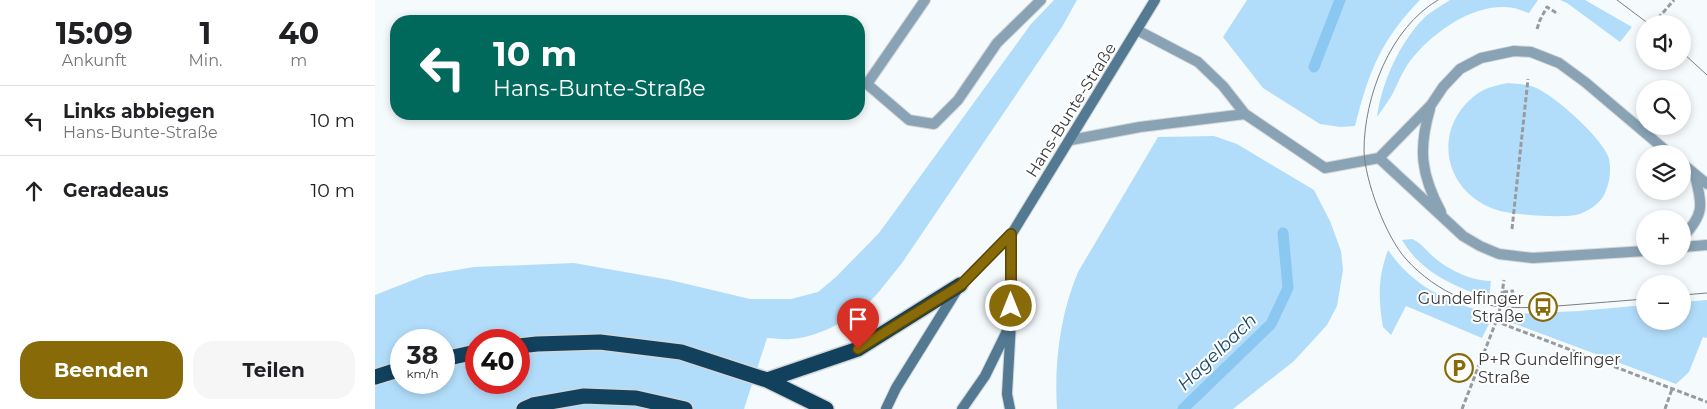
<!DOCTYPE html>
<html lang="de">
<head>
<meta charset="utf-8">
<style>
  :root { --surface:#fff; --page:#f6f6f6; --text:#202124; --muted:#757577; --line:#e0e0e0; --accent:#886a08 }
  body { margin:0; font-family:Montserrat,sans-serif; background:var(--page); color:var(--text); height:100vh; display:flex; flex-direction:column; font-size:19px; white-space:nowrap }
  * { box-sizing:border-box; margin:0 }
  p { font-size:16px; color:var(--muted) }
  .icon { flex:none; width:28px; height:28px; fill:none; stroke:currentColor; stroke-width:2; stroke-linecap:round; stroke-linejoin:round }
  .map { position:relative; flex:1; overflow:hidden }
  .details { display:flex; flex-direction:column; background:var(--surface); width:375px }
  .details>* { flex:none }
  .top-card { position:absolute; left:15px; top:15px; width:475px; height:105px; border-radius:20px; box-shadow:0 2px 8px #0003; background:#00695c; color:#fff; overflow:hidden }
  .buttons { position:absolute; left:1261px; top:15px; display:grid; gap:10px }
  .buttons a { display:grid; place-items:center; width:55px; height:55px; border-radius:50%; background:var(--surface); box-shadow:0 2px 8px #0003; font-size:25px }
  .speed { position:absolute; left:15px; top:329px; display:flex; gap:10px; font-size:25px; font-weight:700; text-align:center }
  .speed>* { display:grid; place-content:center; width:65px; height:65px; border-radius:50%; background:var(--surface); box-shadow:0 2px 8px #0003; line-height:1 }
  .speed small { font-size:12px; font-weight:400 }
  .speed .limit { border:8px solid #d22; background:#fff; color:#111 }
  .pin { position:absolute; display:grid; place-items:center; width:42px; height:42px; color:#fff; margin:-51px -21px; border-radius:50% 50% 50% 0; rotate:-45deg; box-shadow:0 0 5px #0007 }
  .pin .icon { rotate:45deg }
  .me { position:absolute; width:55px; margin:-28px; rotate:0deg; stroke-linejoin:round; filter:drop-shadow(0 0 4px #0008) }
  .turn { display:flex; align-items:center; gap:18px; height:105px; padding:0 20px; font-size:22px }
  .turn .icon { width:65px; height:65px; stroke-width:2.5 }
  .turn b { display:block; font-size:35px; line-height:42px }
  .eta { display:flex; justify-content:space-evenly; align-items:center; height:85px; text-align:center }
  .eta b { font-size:30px; font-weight:700; line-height:35px }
  .action { display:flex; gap:10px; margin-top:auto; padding:10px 20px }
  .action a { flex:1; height:58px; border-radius:20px; background:var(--accent); color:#fff; font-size:20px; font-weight:700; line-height:58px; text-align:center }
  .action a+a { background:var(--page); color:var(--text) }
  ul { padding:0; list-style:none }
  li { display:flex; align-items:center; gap:15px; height:70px; padding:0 20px; border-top:1px solid var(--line) }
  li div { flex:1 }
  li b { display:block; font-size:19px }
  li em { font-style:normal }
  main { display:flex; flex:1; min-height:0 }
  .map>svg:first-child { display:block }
  .green { fill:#b2ddfa; fill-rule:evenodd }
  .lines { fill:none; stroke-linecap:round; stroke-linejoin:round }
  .stream { stroke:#8ac7f1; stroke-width:11 }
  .lane-casing { stroke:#d3d7da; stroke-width:12 }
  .secondary-casing { stroke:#d3d7da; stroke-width:12 }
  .highway-casing { stroke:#d3d7da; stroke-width:18 }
  .path { stroke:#989b9e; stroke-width:3; stroke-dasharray:5 2.5; stroke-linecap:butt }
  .lane { stroke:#89a3b5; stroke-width:10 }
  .secondary { stroke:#537993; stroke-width:10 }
  .highway { stroke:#11415d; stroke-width:15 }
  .tram { stroke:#7c7e80; stroke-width:1 }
  .route-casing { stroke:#584505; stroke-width:12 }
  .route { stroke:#886a08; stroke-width:9 }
  .labels { text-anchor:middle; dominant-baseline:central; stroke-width:4; stroke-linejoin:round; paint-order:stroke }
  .street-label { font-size:16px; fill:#393a3c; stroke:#fff }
  .poi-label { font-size:16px; fill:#393a3c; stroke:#fff; text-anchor:end }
  .water-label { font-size:18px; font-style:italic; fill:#1b4a66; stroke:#fff }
</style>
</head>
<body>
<main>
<section class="details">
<div class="eta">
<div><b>15:09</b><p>Ankunft</p></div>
<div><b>1</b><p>Min.</p></div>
<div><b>40</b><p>m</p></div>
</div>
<ul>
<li><svg class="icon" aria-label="left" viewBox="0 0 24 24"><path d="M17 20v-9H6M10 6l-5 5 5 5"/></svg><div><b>Links abbiegen</b><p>Hans-Bunte-Straße</p></div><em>10 m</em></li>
<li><svg class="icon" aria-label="ahead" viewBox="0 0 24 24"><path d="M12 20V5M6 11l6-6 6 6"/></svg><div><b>Geradeaus</b></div><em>10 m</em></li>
</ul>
<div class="action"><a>Beenden</a><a>Teilen</a></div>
</section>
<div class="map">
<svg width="1332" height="409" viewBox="0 0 1332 409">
  <rect width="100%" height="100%" fill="#f5fafd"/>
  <!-- green -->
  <path class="green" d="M679,0h23l-15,27 -160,236c-8,10 -16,20 -24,30 -21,23 -56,44 -87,46 -8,1 -16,-1 -24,-1l-23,71h-369v-114l51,-20 48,-8 100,-4 96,17 80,19h41l27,-7 18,-15 43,-44 152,-209zM26,340h43v42h-43zM101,340h43v42h-43z
    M872,0h173c-40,41 -51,72 -65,126l-15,1 -20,-3 -57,-36 -40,-51z
    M1075,0h88l-9,13c-5,-1 -10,-4 -15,-5 -36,-7 -77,21 -99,47 -11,12 -16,26 -23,40 -5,8 -10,15 -15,22 5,-35 22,-74 48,-100 7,-6 17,-12 25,-17z
    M1185,0h25l47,27 -12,15 -53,-39z
    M1133,83c9,1 18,1 26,4 20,8 66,49 74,69 4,11 2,26 -3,37 -5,11 -17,19 -29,22 -15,3 -64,0 -79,-5 -10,-3 -22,-10 -29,-17 -31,-30 -24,-78 12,-101 8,-5 18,-7 28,-9z
    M839,136l23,8 77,46 16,31 11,30 2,19 -6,36 -10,19 -33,36 -61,48h-176c-3,-46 3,-94 21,-137l80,-135z
    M1037,239c10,4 16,14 24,20 15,12 36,22 55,22l-2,17c-35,-11 -68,-26 -87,-58z
    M1013,250c26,38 63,54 106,64l-12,24 -76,-32 -15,29 -8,-8c-5,-28 -5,-50 5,-77z
    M1332,300v38l-4,-1 -14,35 -13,12 -169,-63 3,-7 69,-3 66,-6v16h38v-19z"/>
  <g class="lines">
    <!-- stream -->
    <path class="stream" d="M939,67l26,-67
      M808,409l88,-85 17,-36 -5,-55"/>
    <defs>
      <path id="lane" d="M550,0l-58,84 42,36 25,4 24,-24 39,-57 44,-43
        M762,30l61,32 25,24 22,28 80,54 54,-10 52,-53 12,-18 17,-18 21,-11 33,-7 17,1 28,11 26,19 85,72
        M1055,109c-12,40 -9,66 11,103
        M696,140l69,-13 105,-13
        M1004,158l84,78 17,10 19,8 34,4 112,-7
        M1308,164l24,20
        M1308,237c22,-24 19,-31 12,-62
        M1308,247l24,-2"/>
      <path id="secondary" d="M511,409l10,-21 64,-103 51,-50 144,-235
        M587,409l23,-33 24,-49
        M635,409l-3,-15 4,-71v-88"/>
      <path id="highway" d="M144,346l18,-2 63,-2 81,10 86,28 59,29
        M69,359l32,-7
        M0,377l26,-8
        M392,380l91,-31 102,-64
        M149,409l9,-4 51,-9 52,2 49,11"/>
    </defs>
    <!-- lane casing -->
    <use href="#lane" class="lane-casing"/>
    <!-- secondary casing -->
    <use href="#secondary" class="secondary-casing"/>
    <!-- highway casing -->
    <use href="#highway" class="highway-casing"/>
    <!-- path -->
    <path class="path" d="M1278,24l21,-24
      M1162,29l3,-9 7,-13 11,7
      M1267,36l3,-4
      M1137,229l16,-150
      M1128,292l11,-1
      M1120,321l212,81
      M1087,409l37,-95 5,-34
      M1290,409l7,-20"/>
    <!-- lane -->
    <use href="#lane" class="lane"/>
    <!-- secondary -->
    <use href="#secondary" class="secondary"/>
    <!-- highway -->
    <use href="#highway" class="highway"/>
    <!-- tram -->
    <path class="tram" d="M1063,0c-48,28 -74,97 -74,151 1,30 22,86 42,108 14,16 35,31 55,39 36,13 71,10 109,7 25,-2 50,-4 75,-6
      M1242,0l32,24
      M1308,53l24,22
      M1308,295l24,-2"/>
  </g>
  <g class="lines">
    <defs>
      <path id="route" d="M483,349l103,-64 50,-51v72"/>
    </defs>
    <!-- route casing -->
    <use href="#route" class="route-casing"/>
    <!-- route -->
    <use href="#route" class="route"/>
  </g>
  <!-- icons -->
  <defs>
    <symbol id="bus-ring" viewBox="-11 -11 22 22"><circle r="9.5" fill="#fff" stroke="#886a08" stroke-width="1.5"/><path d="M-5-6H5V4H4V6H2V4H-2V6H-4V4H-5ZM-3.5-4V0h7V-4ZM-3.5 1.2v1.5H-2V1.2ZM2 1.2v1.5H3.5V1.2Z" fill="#886a08"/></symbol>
    <symbol id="parking-ring" viewBox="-11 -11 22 22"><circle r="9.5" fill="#fff" stroke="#886a08" stroke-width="1.5"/><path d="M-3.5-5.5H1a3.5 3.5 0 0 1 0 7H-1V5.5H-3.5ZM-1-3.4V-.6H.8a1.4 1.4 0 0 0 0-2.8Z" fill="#886a08"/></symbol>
  </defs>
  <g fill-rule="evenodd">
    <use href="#bus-ring" x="1152" y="291" width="32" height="32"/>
    <use href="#parking-ring" x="1068" y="352" width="32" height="32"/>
  </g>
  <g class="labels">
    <!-- street labels -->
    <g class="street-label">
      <text transform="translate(696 110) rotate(-58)">Hans-Bunte-Straße</text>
    </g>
    <!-- poi labels -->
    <g class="poi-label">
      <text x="1149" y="298">Gundelfinger<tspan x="1149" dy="18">Straße</tspan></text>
      <text x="1103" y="359" text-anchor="start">P+R Gundelfinger<tspan x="1103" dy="18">Straße</tspan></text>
    </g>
    <!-- water labels -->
    <g class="water-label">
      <text transform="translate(842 352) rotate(-44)">Hagelbach</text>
    </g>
  </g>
</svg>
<div class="buttons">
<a><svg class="icon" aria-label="sound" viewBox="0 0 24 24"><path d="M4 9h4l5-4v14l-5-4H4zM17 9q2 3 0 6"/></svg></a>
<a><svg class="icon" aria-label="search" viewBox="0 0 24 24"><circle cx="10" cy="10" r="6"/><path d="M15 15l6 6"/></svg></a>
<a><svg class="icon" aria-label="layers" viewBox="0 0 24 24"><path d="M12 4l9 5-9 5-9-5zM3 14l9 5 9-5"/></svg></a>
<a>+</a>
<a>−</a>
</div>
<div class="speed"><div>38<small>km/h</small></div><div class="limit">40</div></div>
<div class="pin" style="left:483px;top:349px;background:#d93025"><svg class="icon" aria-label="arrive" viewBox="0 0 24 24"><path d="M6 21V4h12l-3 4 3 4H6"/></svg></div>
<svg class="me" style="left:636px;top:306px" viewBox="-20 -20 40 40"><circle r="17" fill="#886a08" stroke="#fff" stroke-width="3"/><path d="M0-11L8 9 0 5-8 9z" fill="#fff"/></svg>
<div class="top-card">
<div class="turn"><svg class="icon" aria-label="left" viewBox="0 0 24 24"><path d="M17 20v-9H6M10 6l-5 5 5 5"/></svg><div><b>10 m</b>Hans-Bunte-Straße</div></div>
</div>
</div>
</main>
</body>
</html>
